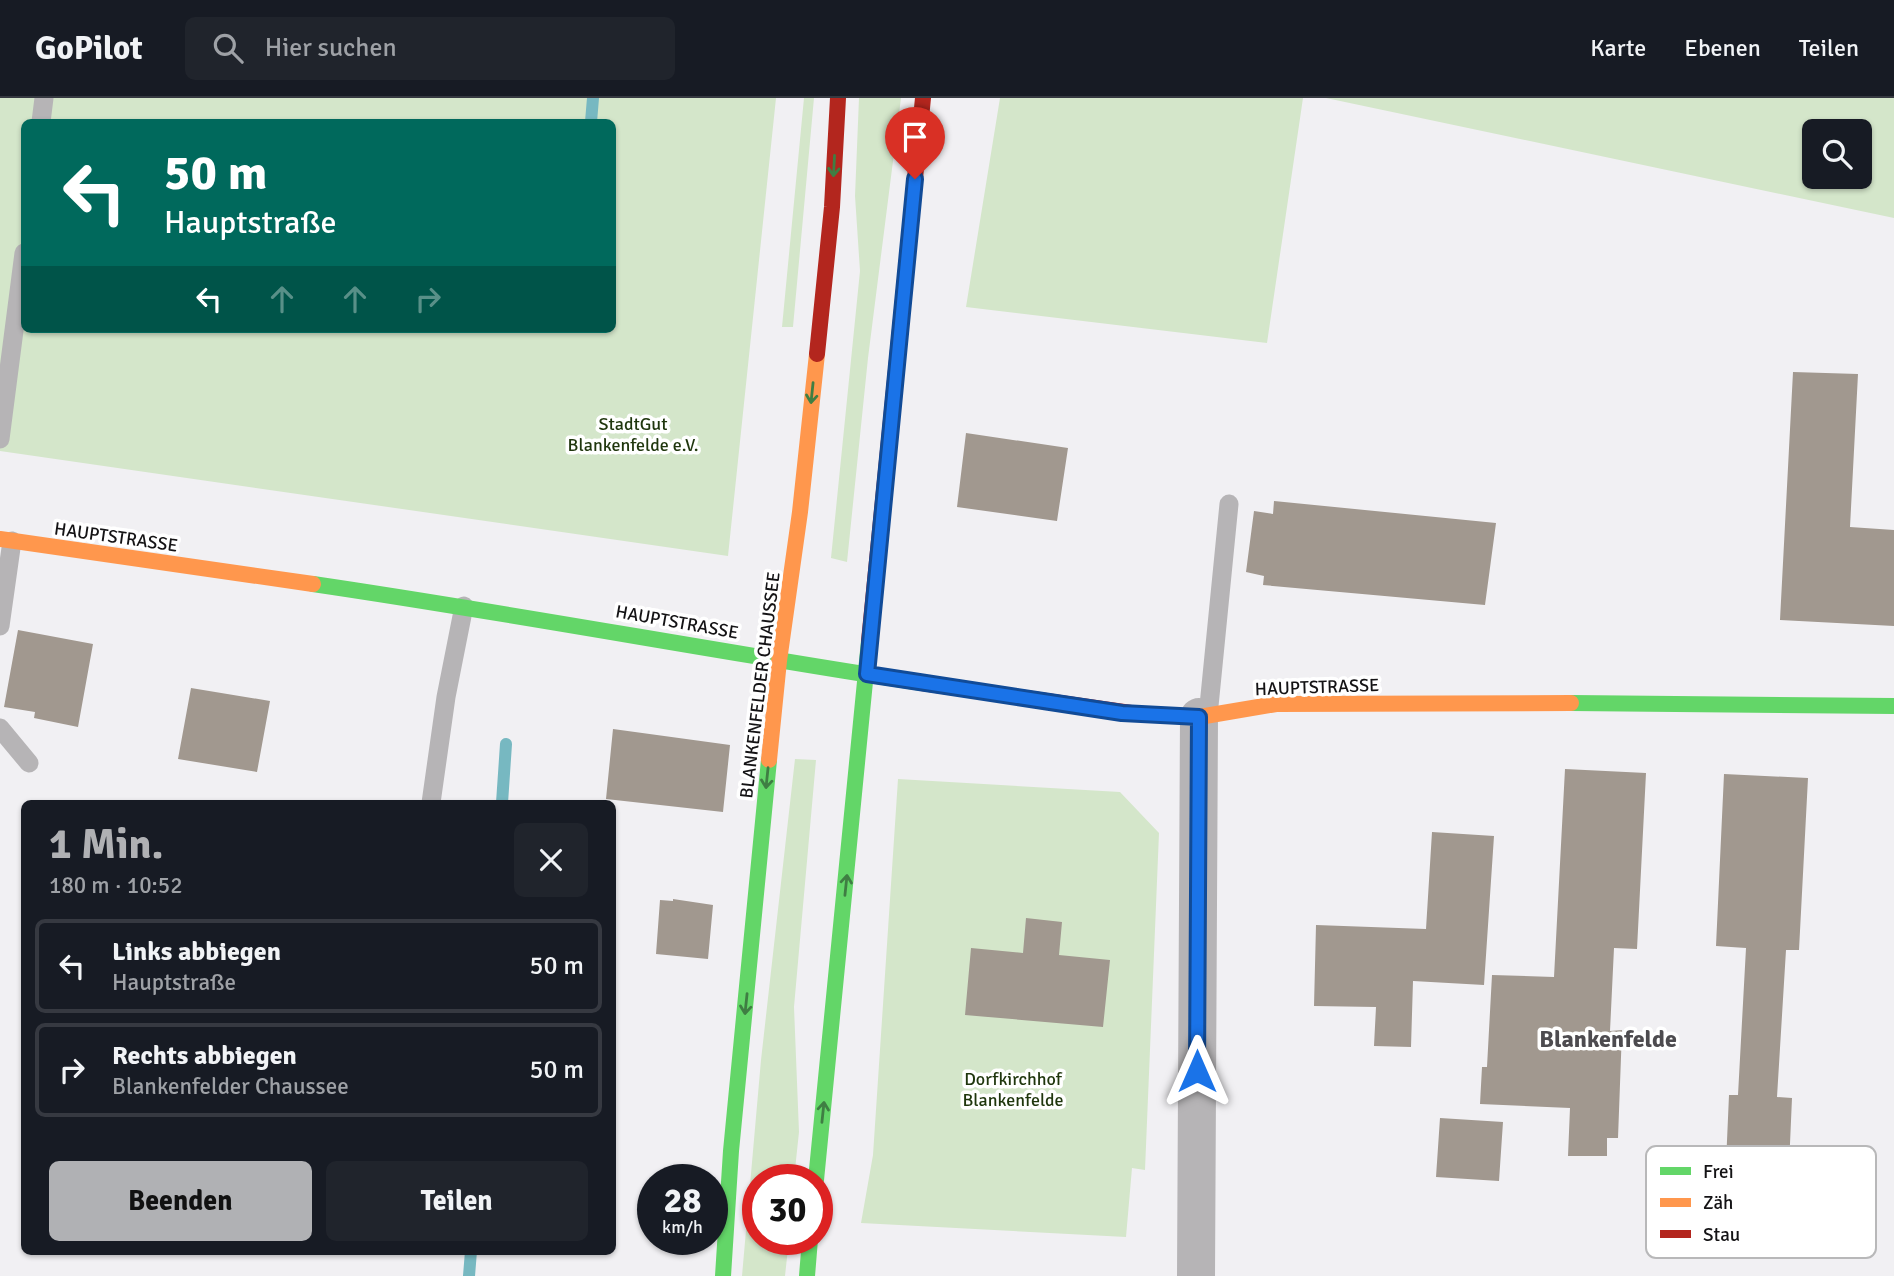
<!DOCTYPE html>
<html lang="de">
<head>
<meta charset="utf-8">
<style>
  :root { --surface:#171b24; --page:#20242c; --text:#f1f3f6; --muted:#9ea1a6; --line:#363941; --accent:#b0b1b4 }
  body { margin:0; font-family:Signika,sans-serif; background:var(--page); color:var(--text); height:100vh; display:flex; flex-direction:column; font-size:26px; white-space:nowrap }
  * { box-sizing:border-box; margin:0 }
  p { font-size:23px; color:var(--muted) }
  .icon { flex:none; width:38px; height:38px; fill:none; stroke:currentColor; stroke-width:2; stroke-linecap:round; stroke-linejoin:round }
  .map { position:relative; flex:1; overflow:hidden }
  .panel { position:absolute; left:21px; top:702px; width:595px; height:455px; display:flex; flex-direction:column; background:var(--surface); border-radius:10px; box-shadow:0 2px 5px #0004 }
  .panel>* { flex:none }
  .guide { position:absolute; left:21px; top:21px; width:595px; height:214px; border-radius:10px; box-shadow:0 2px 5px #0004; background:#00695c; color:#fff; overflow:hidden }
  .buttons { position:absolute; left:1802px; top:21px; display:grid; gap:14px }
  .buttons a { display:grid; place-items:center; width:70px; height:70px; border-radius:10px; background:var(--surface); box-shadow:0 2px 5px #0004; font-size:35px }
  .speed { position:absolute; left:637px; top:1066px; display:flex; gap:14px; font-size:35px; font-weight:700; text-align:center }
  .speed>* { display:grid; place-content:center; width:91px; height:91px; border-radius:50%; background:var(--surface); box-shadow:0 2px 5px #0004; line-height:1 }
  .speed small { font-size:18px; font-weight:400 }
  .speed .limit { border:10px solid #d22; background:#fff; color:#111 }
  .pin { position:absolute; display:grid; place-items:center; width:60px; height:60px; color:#fff; margin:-72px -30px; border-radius:50% 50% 50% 0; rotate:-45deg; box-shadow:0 0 7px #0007 }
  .pin .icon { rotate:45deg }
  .me { position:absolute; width:77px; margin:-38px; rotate:0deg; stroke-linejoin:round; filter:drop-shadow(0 0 5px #0008) }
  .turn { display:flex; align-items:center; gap:24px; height:147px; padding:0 28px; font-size:32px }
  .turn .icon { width:91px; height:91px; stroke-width:2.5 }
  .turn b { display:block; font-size:49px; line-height:60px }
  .lanes { display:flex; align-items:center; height:66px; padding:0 28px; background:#0003; justify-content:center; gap:35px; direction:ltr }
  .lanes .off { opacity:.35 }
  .round { display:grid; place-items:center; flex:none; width:74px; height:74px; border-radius:10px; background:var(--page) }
  .headline { display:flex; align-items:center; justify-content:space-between; height:119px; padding:0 28px }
  h1 { font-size:42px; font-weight:700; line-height:52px; color:var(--accent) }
  .primary-button { display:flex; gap:14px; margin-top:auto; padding:14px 28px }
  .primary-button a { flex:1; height:80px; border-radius:10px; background:var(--accent); color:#111; font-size:28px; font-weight:700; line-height:80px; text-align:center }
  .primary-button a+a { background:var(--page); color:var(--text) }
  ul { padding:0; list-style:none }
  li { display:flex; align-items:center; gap:21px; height:94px; margin:0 14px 10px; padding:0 14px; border:4px solid var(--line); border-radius:10px }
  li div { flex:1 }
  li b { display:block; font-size:26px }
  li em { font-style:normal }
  header { display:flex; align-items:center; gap:42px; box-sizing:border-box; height:98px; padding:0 35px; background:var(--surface); border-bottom:2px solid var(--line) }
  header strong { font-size:33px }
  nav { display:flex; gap:38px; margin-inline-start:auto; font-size:24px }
  .search { width:490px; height:63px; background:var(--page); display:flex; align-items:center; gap:18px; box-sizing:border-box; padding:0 24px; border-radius:10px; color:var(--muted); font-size:26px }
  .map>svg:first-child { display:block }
  .green { fill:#d4e6ca; fill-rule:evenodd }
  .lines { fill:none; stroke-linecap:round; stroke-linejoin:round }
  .stream { stroke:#77b8c1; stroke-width:12 }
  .building { fill:#a1988f }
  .lane { stroke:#b6b4b6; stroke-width:19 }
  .street { stroke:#b6b4b6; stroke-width:38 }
  .fast { stroke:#63d668; stroke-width:16 }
  .slow { stroke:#ff974d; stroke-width:16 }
  .jam { stroke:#b3261e; stroke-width:16 }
  .oneway { stroke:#3f7e43 }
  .route-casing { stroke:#114b97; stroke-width:18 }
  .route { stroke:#1a73e8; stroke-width:12 }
  .labels { text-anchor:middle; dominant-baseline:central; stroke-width:7; stroke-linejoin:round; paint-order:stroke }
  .park-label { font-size:18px; fill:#1f360d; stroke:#fff }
  .street-label { font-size:18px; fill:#141315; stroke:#fff }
  .district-label { font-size:24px; font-weight:bold; fill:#4d4b4f; stroke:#fff }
  .key { fill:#fff; stroke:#b8b8b9; stroke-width:2 }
  .key-label { font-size:19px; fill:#141315 }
</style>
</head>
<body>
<header>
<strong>GoPilot</strong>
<div class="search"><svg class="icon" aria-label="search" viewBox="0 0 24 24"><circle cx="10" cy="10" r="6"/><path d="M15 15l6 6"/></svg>Hier suchen</div>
<nav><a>Karte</a><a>Ebenen</a><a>Teilen</a></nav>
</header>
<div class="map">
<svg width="1894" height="1178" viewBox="0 0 1894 1178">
  <rect width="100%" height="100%" fill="#f1f0f3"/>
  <!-- green -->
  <path class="green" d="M0,0h776l-48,458 -728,-105zM24,24h588v207h-588z
    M804,0h10l-21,229h-11z
    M859,0h42l-33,260 -21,204 -16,-4 29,-287 -5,-75z
    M1000,0h303l-36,245 -301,-36z
    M1326,0h568v120zM1815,33h45v46h-45z
    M795,661l21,1 -22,247 5,125 -5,47 -36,1v59h31l-4,37h-43l19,-216z
    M898,681l222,13 39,41 -14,337 -13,-2 -6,69 -265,-14 12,-68z"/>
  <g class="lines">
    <!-- stream -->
    <path class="stream" d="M591,24l2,-24
      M502,705l4,-59
      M469,1178l2,-25"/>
  </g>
  <!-- building -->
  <path class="building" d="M1793,274l65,2 -8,153 44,3v96l-114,-6z
    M966,335l102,15 -11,73 -100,-14z
    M1274,403l222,22 -11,82 -222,-20 1,-9 -18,-4 8,-61 19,3z
    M18,532l75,14 -15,83 -44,-9 1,-6 -31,-5z
    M191,590l79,13 -13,71 -79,-13z
    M613,631l117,16 -7,67 -117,-13z
    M1565,671l81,4 -9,176 -23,-1 -4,83 12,-1 -4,108h-11v18h-39l2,-48 -90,-4 2,-37h5l5,-92 62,2z
    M1724,676l84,4 -9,172h-13l-9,147 15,1 -5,114 -63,-3 5,-114h9l8,-147 -30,-2z
    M1432,734l62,4 -10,149 -71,-4 -2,66 -37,-1 2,-39 -62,-1 2,-81 110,4z
    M673,801l40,6 -5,54 -52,-5 4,-54 13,1z
    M1026,820l36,4 -3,33 51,5 -7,67 -138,-12 6,-67 52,5z
    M1440,1020l63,4 -4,59 -63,-4z"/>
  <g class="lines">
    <!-- lane -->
    <path class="lane" d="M41,24l3,-24
      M0,341l24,-186
      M0,528l12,-85
      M1208,618l21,-212
      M0,630l29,35
      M431,705l15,-106 18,-91"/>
    <!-- street -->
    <path class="street" d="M1196,1178l3,-559"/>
    <!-- fast -->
    <path class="fast" d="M313,486c204,30 406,68 609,99
      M1571,605l323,3
      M816,1082l53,-539
      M723,1178l8,-125 38,-391
      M807,1178l3,-37"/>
    <!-- slow -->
    <path class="slow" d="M0,441l313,45
      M1138,616l61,3 77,-13 295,-1
      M769,662l10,-99 21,-149 17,-158"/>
    <!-- jam -->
    <path class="jam" d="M817,256l15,-147 6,-109
      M869,543l54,-543
      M922,585l216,31"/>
  </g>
  <!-- one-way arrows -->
  <defs><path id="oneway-shaft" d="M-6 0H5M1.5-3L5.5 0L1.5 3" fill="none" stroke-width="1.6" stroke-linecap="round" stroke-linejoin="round" transform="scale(1.75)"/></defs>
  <g class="oneway">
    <use href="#oneway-shaft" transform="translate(834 68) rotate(93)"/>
    <use href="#oneway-shaft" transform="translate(812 295) rotate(96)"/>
    <use href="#oneway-shaft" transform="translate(767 680) rotate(96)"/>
    <use href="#oneway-shaft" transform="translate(846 787) rotate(-84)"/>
    <use href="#oneway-shaft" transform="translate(746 906) rotate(96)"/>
    <use href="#oneway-shaft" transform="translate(823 1014) rotate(-84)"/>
  </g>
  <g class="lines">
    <defs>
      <path id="route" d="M915,81l-48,495 255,39 77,4 -2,354"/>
    </defs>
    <!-- route casing -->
    <use href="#route" class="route-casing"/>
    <!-- route -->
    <use href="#route" class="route"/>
  </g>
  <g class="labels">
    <!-- park labels -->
    <g class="park-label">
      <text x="633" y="326">StadtGut<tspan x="633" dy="21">Blankenfelde e.V.</tspan></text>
      <text x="1013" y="981">Dorfkirchhof<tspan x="1013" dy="21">Blankenfelde</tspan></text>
    </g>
    <!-- street labels -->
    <g class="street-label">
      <text transform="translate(116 439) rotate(8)">HAUPTSTRASSE</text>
      <text transform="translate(677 524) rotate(10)">HAUPTSTRASSE</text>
      <text transform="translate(760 587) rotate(-83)">BLANKENFELDER CHAUSSEE</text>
      <text transform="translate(1317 589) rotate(-2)">HAUPTSTRASSE</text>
    </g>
    <!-- district labels -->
    <g class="district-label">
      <text x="1608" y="941">Blankenfelde</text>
    </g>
  </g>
  <!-- legend -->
  <rect x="1646" y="1048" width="230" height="112" rx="10" class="key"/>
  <rect x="1660" y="1069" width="31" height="8" fill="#63d668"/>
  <rect x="1660" y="1100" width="31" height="9" fill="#ff974d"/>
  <rect x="1660" y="1132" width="31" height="8" fill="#b3261e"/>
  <g class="key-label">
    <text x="1703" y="1080">Frei</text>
    <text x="1703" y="1111">Zäh</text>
    <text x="1703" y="1143">Stau</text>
  </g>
</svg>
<div class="buttons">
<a><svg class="icon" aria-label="search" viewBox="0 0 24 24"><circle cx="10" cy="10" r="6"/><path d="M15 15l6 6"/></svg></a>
</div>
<div class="speed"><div>28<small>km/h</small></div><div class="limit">30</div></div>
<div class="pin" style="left:915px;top:81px;background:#d93025"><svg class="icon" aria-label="arrive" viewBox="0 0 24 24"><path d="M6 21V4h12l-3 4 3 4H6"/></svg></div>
<svg class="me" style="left:1197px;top:973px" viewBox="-20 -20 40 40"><path d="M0-17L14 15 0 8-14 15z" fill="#1a73e8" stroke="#fff" stroke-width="4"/></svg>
<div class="guide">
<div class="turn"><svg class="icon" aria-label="left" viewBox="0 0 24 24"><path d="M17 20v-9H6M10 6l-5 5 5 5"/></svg><div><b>50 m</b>Hauptstraße</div></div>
<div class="lanes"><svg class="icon" aria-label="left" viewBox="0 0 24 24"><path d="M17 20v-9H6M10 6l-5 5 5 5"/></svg><svg class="icon off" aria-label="ahead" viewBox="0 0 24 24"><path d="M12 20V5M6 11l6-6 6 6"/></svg><svg class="icon off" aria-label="ahead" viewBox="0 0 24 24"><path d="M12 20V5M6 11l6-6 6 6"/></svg><svg class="icon off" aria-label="right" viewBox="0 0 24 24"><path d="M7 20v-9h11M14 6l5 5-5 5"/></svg></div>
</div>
<section class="panel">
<div class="headline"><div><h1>1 Min.</h1><p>180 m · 10:52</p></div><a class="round"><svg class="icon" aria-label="close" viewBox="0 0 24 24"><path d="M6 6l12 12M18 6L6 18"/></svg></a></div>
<ul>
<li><svg class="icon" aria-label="left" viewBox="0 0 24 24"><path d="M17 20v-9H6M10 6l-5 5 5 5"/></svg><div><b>Links abbiegen</b><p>Hauptstraße</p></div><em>50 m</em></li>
<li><svg class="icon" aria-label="right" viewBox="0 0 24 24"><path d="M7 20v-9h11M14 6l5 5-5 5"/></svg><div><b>Rechts abbiegen</b><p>Blankenfelder Chaussee</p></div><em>50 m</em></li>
</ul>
<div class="primary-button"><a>Beenden</a><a>Teilen</a></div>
</section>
</div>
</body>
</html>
